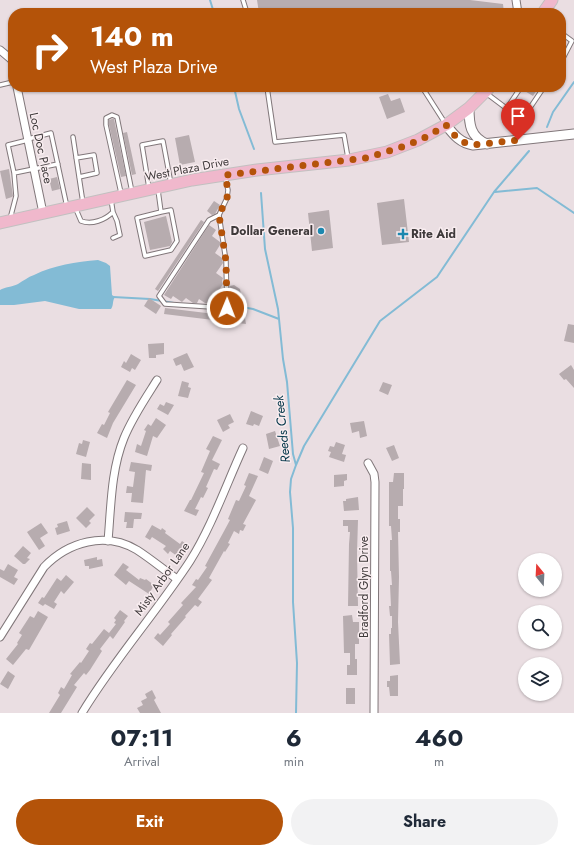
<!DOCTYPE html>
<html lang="en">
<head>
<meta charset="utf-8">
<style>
  :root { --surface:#fff; --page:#f2f2f3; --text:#1f2937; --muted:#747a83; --accent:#b45309 }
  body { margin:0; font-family:Jost,sans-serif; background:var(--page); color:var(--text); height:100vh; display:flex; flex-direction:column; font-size:15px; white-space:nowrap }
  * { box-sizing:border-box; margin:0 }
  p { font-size:13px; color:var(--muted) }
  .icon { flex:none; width:22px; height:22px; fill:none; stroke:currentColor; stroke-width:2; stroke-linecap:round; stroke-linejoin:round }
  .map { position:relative; height:713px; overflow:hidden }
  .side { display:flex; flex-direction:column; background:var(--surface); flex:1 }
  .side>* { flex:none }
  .guide { position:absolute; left:8px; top:8px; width:558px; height:84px; border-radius:16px; box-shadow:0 1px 3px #0004; background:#b45309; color:#fff; overflow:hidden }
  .needle { width:26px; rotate:342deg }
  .buttons { position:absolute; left:518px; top:553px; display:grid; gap:8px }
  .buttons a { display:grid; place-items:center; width:44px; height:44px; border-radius:50%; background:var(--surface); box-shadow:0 1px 3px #0004; font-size:20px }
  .pin { position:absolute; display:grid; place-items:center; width:34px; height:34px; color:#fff; margin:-41px -17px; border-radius:50% 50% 50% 0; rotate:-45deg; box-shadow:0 0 4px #0007 }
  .pin .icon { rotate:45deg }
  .me { position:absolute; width:44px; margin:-22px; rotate:1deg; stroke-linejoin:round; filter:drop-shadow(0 0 3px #0008) }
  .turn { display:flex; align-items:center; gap:14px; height:84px; padding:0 16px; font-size:18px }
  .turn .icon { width:52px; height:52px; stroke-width:2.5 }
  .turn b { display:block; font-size:28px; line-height:34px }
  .eta { display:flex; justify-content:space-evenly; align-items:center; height:68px; text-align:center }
  .eta b { font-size:24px; font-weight:700; line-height:28px }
  .primary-button { display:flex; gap:8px; margin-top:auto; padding:8px 16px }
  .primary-button a { flex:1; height:46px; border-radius:24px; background:var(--accent); color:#fff; font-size:16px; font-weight:700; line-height:46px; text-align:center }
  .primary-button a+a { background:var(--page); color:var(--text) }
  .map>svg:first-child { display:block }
  .water { fill:#83bbd5 }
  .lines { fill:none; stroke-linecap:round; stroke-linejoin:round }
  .stream { stroke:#83bbd5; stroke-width:2 }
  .building { fill:#b7acaf }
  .service-casing { stroke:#81777a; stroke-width:5.5 }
  .minor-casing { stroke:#81777a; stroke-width:9 }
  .tertiary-casing { stroke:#81777a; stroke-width:11 }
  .primary-casing { stroke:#c2c0c0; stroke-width:13 }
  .path { stroke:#a79da0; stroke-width:1; stroke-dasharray:2 2; stroke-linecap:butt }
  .service { stroke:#fff; stroke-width:3.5 }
  .minor { stroke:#fff; stroke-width:7 }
  .tertiary { stroke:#fff; stroke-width:9 }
  .primary { stroke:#f0b8cc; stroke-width:11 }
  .route { stroke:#b45309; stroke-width:7; stroke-dasharray:0 12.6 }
  .poi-dot { fill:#1c88af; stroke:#f8ecef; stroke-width:1.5 }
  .labels { text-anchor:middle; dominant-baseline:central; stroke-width:3; stroke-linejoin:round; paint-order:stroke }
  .street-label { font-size:12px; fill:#3f3a3b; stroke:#f8ecef }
  .poi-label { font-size:12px; font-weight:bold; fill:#3f3a3b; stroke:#f8ecef; text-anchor:end }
  .water-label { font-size:13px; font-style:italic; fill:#023548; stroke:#f8ecef }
</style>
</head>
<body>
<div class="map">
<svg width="574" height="713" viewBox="0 0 574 713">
  <rect width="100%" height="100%" fill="#eadee2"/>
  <!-- water -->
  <path class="water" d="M98,260l8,3 4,3 2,29 3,2c-3,4 -1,8 -4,12h-32l-34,-8 -31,4h-14v-15c5,-3 12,-3 18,-6 5,-3 10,-7 16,-9 20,-10 42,-13 64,-15z"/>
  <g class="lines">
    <!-- stream -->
    <path class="stream" d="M210,0l4,13
      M234,87l5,22 15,40
      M547,127l6,-15 21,-30
      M495,192l42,-4 37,25
      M261,193l4,56 13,60 5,50 4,23 6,72 3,11 -5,14 -1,13 3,36v74l4,61 -1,50
      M113,297l37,2 24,4
      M204,305l32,1
      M242,307l11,2 26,10
      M296,465l8,-19 76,-125 57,-44 57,-85 35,-41"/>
  </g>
  <!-- building -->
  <path class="building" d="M257,0h213l33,4 1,9h-131l-8,-2 -14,2h-92z
    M524,87h15l-6,9 -10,-6z
    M388,94l3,7 9,-3 5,14 -18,7 -8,-22z
    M112,119h2l12,57 -5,1 -12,-52v-5z
    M127,132l9,42 -4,1 -9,-42z
    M189,135l6,27 -15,3 -5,-27z
    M9,169l4,27 -1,1 -6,2 -6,-28z
    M57,177l3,12 -8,2 -3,-12z
    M404,199l5,43 -27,3 -5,-42z
    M214,201l6,4 -5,9 -3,1 -5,-4z
    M329,210l4,38 -21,3 -4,-38z
    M166,216l6,26 -2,4 -20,4 -6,-28z
    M201,220l3,2 -46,69 -3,-2z
    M209,225l7,5 -4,6 8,6v3l-5,8 7,5 1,5 -7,10 7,5 -1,3 1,3 -13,20 -5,-1 -6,-4 -2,4h-4l-7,-5 -4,4 -9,-6 -2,3 -7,-4z
    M234,285l6,4 6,35 -82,-10 1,-6 58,7 -6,-4 18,2 -5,-27z
    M149,298l12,8 -5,8 -12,-8z
    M568,324l6,1v18l-10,-2z
    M164,343v11l-8,1v3h-7l-1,-14z
    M187,353l7,14 -10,4 -3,-7 -5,2 -3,-7z
    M131,354l10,6 -6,10 -3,-2 -2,4 -9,-5 3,-6 2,2z
    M571,365l3,5v18l-8,-9 -2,1 -5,-6z
    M127,380l9,5 -23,38 -6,15 -10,-5 5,-9 2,1 6,-12 -2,-1z
    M182,381l7,2 -1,4 3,1 -3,10 -10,-2z
    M383,382l9,3 -4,10 -9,-4z
    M166,402l8,3 -6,10 -11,-6 3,-5 4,2z
    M251,411l12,5 -4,10 -5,-2 -1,2 -7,-2z
    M230,414l4,8 -6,3 2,3 -7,4 -6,-12z
    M156,418l10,7 -9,13 -4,-2 -6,20 -12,-4 2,-8 4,2 5,-15 -2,-1 4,-6 3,2z
    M364,421l3,15 -7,2 -1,-7 -7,2 -2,-10z
    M275,431l5,15 -11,3 -3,-15z
    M213,436l9,4 -10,20 8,4 -3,6 -3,-1 -8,18 2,1 -5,10 -2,-1 -6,12 4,1 -3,6 -12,-5 6,-11h1l13,-27 -3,-1 9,-21 -4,-2z
    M83,440l7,2 -4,15 -10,-3 3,-11 3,1z
    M336,442l9,3 -3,9 4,1 -2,7 -15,-5 2,-5 -3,-1 2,-5 4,1z
    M394,445l5,13 -7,3 -6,-13z
    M264,457l9,4 -5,13 -9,-4z
    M131,462l21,3 -1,6 -5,-1 -3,33 -12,-1 1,-9h-6l1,-7 6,1 2,-15 -6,-1z
    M82,463l9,1v16l-10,-1z
    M249,473l9,3 -9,20 7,4 -13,24 3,1 -3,6 -3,-1 -1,4 -5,-3 -6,12 2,1 -5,8 -1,-1 -15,27 3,2 -14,19 4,3 -4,5 -3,-2 -10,11 1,1 -15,17 1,1 -9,11 -9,-8 4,-5 2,2 10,-11 -2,-2 15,-17 -2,-2 15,-16 -4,-2 4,-6 2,1 9,-13 -2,-1 18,-33 7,-13 -2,-1 8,-19 3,1 7,-15 -2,-1z
    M394,473h10v16h-1v17h-5v13h2v13h-2l1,45 -1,45 2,42 -10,1 -1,-31h2v-6h1v-12h-2l-1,-10h2l-1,-21h2l-1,-14h-1v-31h2l-1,-14h-2v-44h4z
    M347,474v6l-3,1v5l-10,1v-12z
    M358,497l1,13 -15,1 -1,-10h3v-2z
    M87,507l8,8 -6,6 2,2 -5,5 -10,-10z
    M125,512l17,1 -1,6h-7l-1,9h-7l1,-6h-3z
    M343,520h15l-1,33 1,53h-10l1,-62 1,-12h-2v-6h-5z
    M67,521l3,10 -13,4 -2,-7 3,-1 -1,-3z
    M41,523l7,10 -8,5 5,8 -6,4 -12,-18z
    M152,525l9,5 1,-2 4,3 -1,2 15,11 2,-3 4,3 -9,12 -7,-5 -2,3 -5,-5 3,-3 -14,-9 -2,3 -5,-3z
    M23,546l8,7 -4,5 3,1 -5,5h-2l-9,-8z
    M97,557v3l5,-1 1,7 -14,3v-3h-4l-1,-6z
    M123,563l6,4 -3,3 13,10 1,-2 5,2 1,-1 8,6 -5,9 -20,-13 -3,4 -12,-10z
    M8,564l10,6 -4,7 4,2 -4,6 -14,-8v-8l4,2z
    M66,575l8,7 -10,12 -3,-3 -7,11 3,2 -3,5 -9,-5 -2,2 -5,-3 4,-6 2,1 13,-20 4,3z
    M120,610l8,6 -4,5 1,1 -12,17 -3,-3 -10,13 2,2 -12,19 -4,5 -2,-2 -10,12 3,2 -16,26h-12l11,-18 -2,-2 3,-6 3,2 8,-14 -2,-1 10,-12 1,1 8,-12 -3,-2 4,-6 2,1 12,-15 5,4 7,-9 -2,-1 2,-3 -2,-2z
    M38,611l10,6 -19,33 -3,-1 -13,16 -7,-6 12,-15 -1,-1 5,-8 -3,-2 11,-17 4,2z
    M352,615l1,7h6v22h-4v15h2v16h-10v-10h3v-12h-6l-1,-37z
    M8,671l7,5 -7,13 -8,-5z
    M398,675v21h-8l-1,-9h-2v-6h3v-5z
    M346,688h9v16h-9z
    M152,690l4,8 -2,2 7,13h-21l-3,-5 6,-3 -2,-4 6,-3 -2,-4z"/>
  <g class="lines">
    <defs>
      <path id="service" d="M243,0l4,13
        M561,33l11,8 -11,21
        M0,85l13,-3
        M267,87l8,55 69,-7 4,23
        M422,87l23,36
        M486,93l36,27
        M507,108l14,-21
        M73,137l10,66
        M28,139l23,-6 16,74
        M518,139l1,-15 25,-37
        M76,158l18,-3 3,18 -18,4
        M14,173l-6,-28 20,-5
        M149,188l-7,-43 21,-4 8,43
        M158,190l3,22 10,-2 6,31 -6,9 -26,6 -8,-38 24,-6
        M121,193l-15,-68v-7l6,-3 5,2 15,75
        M75,207l6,14c11,4 24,-1 32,-9l-2,-13
        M219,215l7,46 1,47 -62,-4 -6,-8 50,-76 10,-5 8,-17 1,-8 -3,-14
        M10,219l6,-23 -2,-23 44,-9
        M113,238l7,-3 -3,-14 -4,-9"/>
      <path id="minor" d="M516,0l2,13
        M0,50l12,10 1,6
        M17,87l26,126
        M368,463l6,11 1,8 -1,231
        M108,541c3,-34 3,-71 16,-103 8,-20 21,-39 33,-58
        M0,637l44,-70c24,-25 61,-36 93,-17 14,9 27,20 40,29
        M82,713c32,-53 74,-100 108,-152 22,-35 36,-76 53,-113"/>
      <path id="tertiary" d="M469,108c0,16 1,29 18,36
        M446,125c8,10 14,18 27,20l101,-11"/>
      <path id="primary" d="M543,13l9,-13
        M0,223l192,-43 65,-10 92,-10 38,-8 31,-12 28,-15 23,-17 21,-21"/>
    </defs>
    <!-- service casing -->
    <use href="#service" class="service-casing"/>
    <!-- minor casing -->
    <use href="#minor" class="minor-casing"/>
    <!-- tertiary casing -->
    <use href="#tertiary" class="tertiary-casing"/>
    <!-- primary casing -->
    <use href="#primary" class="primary-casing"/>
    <!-- path -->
    <path class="path" d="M518,111l4,-6"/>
    <!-- service -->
    <use href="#service" class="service"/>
    <!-- minor -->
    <use href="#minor" class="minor"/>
    <!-- tertiary -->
    <use href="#tertiary" class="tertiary"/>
    <!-- primary -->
    <use href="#primary" class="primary"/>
  </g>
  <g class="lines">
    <!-- route -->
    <path class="route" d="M227,308l-1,-47 -7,-46 8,-17 1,-8 -3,-15 141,-17 42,-13 20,-9 18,-11c8,10 14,18 27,20l45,-5"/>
  </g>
  <!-- markers -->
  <g class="poi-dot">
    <circle cx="321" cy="231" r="4"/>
    <path d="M401 228h4v4h4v4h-4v4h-4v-4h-4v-4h4z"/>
  </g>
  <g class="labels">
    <!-- street labels -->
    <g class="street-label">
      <text transform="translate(41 148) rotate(78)">Loc Doc Place</text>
      <text transform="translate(187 169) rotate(-11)">West Plaza Drive</text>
      <text transform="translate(162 579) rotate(-55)">Misty Arbor Lane</text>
      <text transform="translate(364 587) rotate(-90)">Bradford Glyn Drive</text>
    </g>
    <!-- poi labels -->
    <g class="poi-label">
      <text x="313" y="231">Dollar General</text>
      <text x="411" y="234" text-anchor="start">Rite Aid</text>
    </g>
    <!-- water labels -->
    <g class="water-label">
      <text transform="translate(282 429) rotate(-96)">Reeds Creek</text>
    </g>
  </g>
</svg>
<div class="buttons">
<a><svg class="needle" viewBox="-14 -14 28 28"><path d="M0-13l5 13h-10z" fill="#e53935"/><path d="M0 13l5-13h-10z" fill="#747a83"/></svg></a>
<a><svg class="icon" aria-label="search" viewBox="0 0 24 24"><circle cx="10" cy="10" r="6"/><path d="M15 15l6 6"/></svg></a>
<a><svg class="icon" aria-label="layers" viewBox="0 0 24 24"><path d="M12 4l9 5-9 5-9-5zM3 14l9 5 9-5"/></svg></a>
</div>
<div class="pin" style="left:518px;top:140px;background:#d93025"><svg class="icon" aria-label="arrive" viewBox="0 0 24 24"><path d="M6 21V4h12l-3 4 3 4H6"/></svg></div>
<svg class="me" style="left:227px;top:308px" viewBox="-20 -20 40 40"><circle r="17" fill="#b45309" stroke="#fff" stroke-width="3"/><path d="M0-11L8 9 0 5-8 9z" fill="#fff"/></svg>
<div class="guide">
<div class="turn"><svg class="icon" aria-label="right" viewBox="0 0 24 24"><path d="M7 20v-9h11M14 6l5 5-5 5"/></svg><div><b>140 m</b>West Plaza Drive</div></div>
</div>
</div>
<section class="side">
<div class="eta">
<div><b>07:11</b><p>Arrival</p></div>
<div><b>6</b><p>min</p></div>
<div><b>460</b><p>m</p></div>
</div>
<div class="primary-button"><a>Exit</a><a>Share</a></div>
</section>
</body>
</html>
